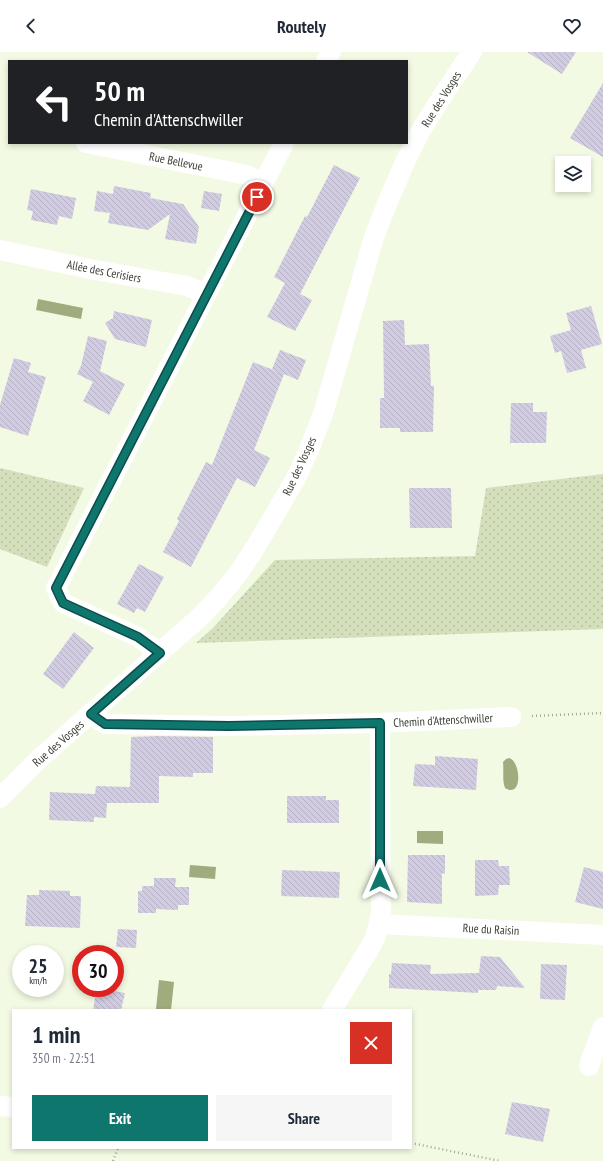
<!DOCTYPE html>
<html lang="en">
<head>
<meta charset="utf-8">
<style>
  :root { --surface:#fff; --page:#f6f6f7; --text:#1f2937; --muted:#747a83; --accent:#0f766e }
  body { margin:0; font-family:"PT Sans Narrow",sans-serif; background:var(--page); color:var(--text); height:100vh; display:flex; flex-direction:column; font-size:15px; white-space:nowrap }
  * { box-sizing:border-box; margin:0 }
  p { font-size:13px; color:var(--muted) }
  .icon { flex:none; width:22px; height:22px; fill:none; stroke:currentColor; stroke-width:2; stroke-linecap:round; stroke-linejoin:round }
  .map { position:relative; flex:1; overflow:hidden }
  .details { position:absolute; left:12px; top:957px; width:400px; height:140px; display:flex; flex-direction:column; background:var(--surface); border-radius:0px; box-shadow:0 2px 6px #0003 }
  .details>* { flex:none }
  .guide { position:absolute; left:8px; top:8px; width:400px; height:84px; border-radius:0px; box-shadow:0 2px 6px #0003; background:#202124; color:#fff; overflow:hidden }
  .buttons { position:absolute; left:555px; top:104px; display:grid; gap:8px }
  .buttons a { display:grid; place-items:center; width:36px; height:36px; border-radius:0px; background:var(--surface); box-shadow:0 2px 6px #0003; font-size:20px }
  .speed { position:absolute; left:12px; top:893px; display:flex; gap:8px; font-size:20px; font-weight:700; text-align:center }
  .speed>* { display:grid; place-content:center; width:52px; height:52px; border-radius:50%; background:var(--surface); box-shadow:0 2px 6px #0003; line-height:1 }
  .speed small { font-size:10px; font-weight:400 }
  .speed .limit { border:6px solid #d22; background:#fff; color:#111 }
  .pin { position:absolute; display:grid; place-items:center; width:34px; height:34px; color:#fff; margin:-17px; border:2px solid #fff; border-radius:50%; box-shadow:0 1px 4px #0007 }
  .me { position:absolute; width:44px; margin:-22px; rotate:0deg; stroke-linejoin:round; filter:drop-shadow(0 0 3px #0008) }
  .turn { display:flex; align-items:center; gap:14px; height:84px; padding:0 20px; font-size:18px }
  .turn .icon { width:52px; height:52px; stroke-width:2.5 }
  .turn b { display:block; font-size:28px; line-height:34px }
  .round { display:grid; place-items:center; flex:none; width:42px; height:42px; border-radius:0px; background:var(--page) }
  .headline { display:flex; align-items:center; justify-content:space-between; height:68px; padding:0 20px }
  h1 { font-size:24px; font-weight:700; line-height:30px }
  .button { display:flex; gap:8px; margin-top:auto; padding:8px 20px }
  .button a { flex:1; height:46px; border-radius:0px; background:var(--accent); color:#fff; font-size:16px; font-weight:700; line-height:46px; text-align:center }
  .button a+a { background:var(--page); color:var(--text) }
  header { display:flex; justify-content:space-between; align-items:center; height:52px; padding:0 20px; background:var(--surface); font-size:18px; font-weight:700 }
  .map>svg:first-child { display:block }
  .grass { fill:url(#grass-dots) }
  .water { fill:#9fac7e }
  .building { fill:url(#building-back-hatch) }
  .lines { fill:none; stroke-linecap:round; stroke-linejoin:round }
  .path { stroke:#a3a897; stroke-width:2.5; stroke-dasharray:1 3; stroke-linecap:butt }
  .minor { stroke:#fff; stroke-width:20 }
  .route-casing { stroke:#0a4d48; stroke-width:10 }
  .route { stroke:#0f766e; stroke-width:7 }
  .labels { text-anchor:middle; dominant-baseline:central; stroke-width:3; stroke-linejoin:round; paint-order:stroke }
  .street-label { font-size:12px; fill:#3b3e35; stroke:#fff }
</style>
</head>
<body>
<header><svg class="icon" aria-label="back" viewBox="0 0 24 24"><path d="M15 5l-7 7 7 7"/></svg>Routely<svg class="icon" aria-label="heart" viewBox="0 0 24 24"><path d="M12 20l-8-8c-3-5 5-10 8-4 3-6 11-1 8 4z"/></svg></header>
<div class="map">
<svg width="603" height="1109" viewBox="0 0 603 1109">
  <defs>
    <pattern id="grass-dots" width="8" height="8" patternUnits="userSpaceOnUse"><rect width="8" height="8" fill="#d4dfbc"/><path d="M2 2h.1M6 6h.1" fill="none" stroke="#b7c0a2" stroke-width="1.8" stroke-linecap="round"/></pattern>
    <pattern id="building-back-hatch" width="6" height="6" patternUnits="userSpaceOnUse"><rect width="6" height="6" fill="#d2cce2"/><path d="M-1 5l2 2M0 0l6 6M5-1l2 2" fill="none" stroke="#b5b0c2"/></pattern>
  </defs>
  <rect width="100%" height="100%" fill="#f2fae3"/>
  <!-- grass -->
  <path class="grass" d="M0,416l84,20 -37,79 -47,-18z
    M603,422v155l-407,14 17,-15 62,-68 200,-4 11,-68z"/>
  <!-- water -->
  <path class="water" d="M38,247l45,9 -2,11 -45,-9z
    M509,706c12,3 14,41 -4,30 -3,-8 -1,-17 -2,-26l3,-3z
    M417,779h26v13l-26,-1z
    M190,813l26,2 -1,12 -26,-2z
    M159,928l15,2 -3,28 -15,-1z"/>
  <!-- building -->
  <path class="building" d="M527,0h49l-14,22z
    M603,31v74l-33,-19z
    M334,113l26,13 -60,116 12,6 -17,31 -28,-14 18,-34 -11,-6 31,-61 2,1z
    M114,134l37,7 -1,5 33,6 16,23 -3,17 -31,-5 5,-25 -22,16 -40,-7 2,-10 -16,-2 3,-20 16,3z
    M31,137l45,9 -4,21 -13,-3 -2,9 -26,-5 2,-9 -6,-1z
    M204,139l18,3 -3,17 -18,-3z
    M591,254l11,38 -21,6 5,18 -19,5 -6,-22 -6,2 -5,-17 21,-6 -5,-17z
    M114,259l38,9 -6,27 -31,-8 -10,-16 8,-5z
    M404,268l1,25 24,-1 2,42h3l-1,46h-33v-4h-20v-30h4l-1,-77z
    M88,284l19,5 -7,30 25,13 -16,31 -26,-14 10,-19 -16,-8 4,-8z
    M280,298l26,10 -8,20 -26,-11z
    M14,306l17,5 -3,9 18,5 -18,59 -28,-9v-22z
    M253,310l31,12 -30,76 16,8 -15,29 -18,-9 -46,89 -28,-15 16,-31 -2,-2 29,-57 6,3z
    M511,351h22v9h14l-1,31h-36z
    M409,436h42l1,40h-42z
    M139,512l25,13 -19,35 -8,-4 -3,5 -17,-9z
    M74,580l20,16 -31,41 -20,-15z
    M157,684l56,1v36h-20v4l-34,-1v27h-52l-1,15 -12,-1v5l-45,-2 1,-28 45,2 1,-8 34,1 1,-50z
    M435,704l43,3 -2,31 -63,-4 2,-22 20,1z
    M287,744h39v4h13v23h-52z
    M408,803h37v19l-3,-1v31l-35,-2z
    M475,808h23l1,6h10l1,19h-11l-1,10 -23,1z
    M584,815l19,5v37l-28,-7z
    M282,818l58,2 -1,26 -58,-2z
    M154,826h22l-1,9h14v18h-11v5l-22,-1v4h-18v-22h4v-5h12z
    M39,838l31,1v5h11l-1,32 -55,-2 2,-31h12z
    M118,877l19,1 -1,18 -20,-1z
    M481,904l19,1 25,31 -28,-2 -1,4h-18v3l-89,-5v-14h2l1,-11 39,2 -1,9 49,-1z
    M541,912l26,1 -2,35 -25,-1z
    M97,936l28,5 -4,17h-28z
    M512,1050l38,7 -7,33 -38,-8z"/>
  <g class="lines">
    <!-- path -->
    <path class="path" d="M532,664l71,-3
      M411,1091l89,18
      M113,1109l5,-13"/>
    <!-- minor -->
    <path class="minor" d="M326,9l5,-9
      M86,91l161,32 17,8
      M0,198l95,20 92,16 19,8
      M160,601l-22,-16 -75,-34 -7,-15 228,-445
      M91,662l14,10 124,2 151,-3 131,-6
      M0,746l39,-39 161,-142 19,-20 19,-23 17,-26 40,-68 13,-28 15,-38 51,-177 15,-38 16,-37 15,-30 25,-40 27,-40
      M379,872l224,11
      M332,958l40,-66c6,-11 7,-21 9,-33l-1,-188
      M589,1014l14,-39
      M0,1054l13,1"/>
  </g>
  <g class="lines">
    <defs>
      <path id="route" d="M257,145l-201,391 7,15 75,34 22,16 -69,61 14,10 124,2 151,-3v157"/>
    </defs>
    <!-- route casing -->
    <use href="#route" class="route-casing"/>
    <!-- route -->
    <use href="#route" class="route"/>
  </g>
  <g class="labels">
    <!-- street labels -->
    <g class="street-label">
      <text transform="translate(441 47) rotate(-58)">Rue des Vosges</text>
      <text transform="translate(176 109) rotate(11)">Rue Bellevue</text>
      <text transform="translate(104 219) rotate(11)">Allée des Cerisiers</text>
      <text transform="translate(299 414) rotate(-65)">Rue des Vosges</text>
      <text transform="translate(443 668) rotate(-3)">Chemin d'Attenschwiller</text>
      <text transform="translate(58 691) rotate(-41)">Rue des Vosges</text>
      <text transform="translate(491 877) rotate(3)">Rue du Raisin</text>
    </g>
  </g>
</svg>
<div class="buttons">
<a><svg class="icon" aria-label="layers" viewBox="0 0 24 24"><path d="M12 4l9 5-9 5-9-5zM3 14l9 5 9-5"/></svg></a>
</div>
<div class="speed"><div>25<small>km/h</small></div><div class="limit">30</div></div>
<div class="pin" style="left:257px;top:145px;background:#d93025"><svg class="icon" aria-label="arrive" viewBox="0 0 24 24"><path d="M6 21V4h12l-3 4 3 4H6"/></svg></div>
<svg class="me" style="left:380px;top:828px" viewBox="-20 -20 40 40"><path d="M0-17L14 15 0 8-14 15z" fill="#0f766e" stroke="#fff" stroke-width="4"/></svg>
<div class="guide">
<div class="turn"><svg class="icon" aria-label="left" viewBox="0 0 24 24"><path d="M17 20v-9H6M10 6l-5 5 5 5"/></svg><div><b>50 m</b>Chemin d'Attenschwiller</div></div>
</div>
<section class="details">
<div class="headline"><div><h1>1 min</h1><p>350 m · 22:51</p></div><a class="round" style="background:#d93025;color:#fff"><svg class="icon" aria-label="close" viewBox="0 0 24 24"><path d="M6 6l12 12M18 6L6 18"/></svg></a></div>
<div class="button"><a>Exit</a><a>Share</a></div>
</section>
</div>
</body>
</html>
